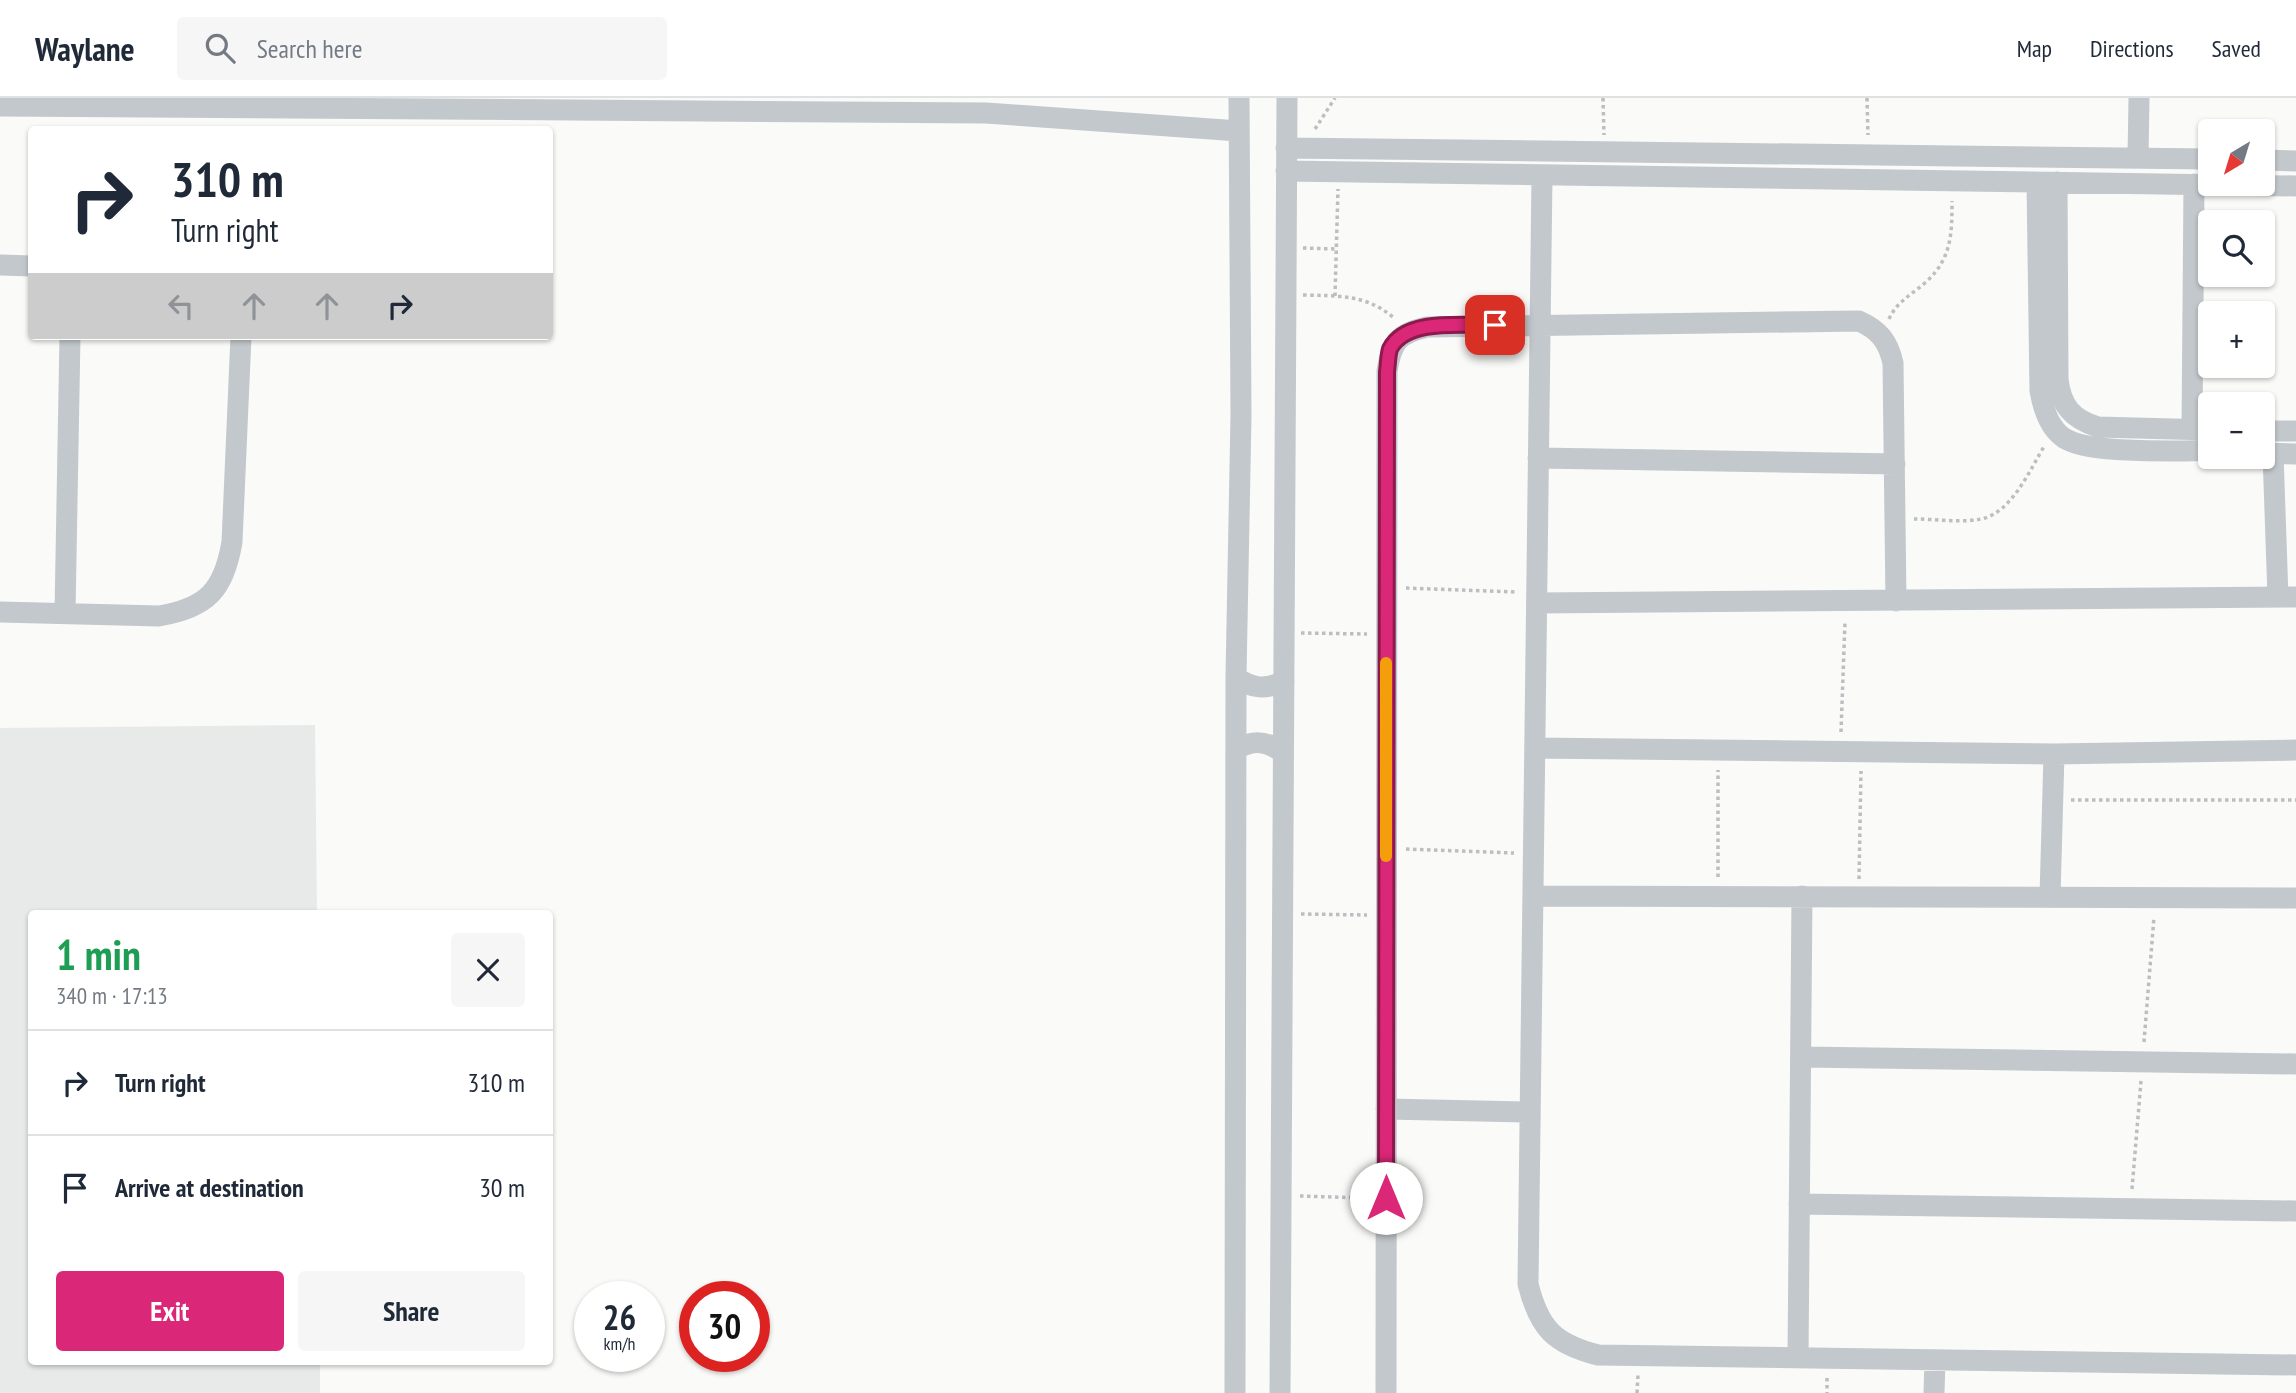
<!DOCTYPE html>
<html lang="en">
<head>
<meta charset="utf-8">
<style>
  :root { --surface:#fff; --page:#f6f6f7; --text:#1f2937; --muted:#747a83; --line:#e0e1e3; --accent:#db2777 }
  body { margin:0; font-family:"PT Sans Narrow",sans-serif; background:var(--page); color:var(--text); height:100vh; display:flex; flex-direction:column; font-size:26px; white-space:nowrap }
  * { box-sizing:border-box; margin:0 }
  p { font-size:23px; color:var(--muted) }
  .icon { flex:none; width:38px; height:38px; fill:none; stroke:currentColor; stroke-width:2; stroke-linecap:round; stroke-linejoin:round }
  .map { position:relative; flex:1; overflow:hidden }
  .sheet { position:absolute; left:28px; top:812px; width:525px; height:455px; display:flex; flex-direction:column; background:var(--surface); border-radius:7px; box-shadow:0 2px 5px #0004 }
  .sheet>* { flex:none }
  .hud { position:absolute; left:28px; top:28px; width:525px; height:214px; border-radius:7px; box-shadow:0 2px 5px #0004; background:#fff; color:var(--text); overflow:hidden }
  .needle { width:46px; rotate:218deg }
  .tools { position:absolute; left:2198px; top:21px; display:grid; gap:14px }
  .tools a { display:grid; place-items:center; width:77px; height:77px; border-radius:7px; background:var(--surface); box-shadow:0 2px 5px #0004; font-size:35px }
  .speed { position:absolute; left:574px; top:1183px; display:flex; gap:14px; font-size:35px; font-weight:700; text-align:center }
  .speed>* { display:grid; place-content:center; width:91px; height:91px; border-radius:50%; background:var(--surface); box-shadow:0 2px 5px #0004; line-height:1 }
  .speed small { font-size:18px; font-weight:400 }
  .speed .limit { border:10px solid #d22; background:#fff; color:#111 }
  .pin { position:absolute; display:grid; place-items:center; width:60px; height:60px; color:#fff; margin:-30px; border-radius:14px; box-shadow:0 4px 10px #0006 }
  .me { position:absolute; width:77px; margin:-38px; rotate:0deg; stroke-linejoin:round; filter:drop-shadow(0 0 5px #0008) }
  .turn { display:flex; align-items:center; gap:24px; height:147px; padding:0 28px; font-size:32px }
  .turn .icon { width:91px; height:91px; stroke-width:2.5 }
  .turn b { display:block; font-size:49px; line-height:60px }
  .lanes { display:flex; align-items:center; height:66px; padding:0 28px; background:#0003; justify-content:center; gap:35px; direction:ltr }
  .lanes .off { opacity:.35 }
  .round { display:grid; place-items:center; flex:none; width:74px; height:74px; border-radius:7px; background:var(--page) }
  .overview { display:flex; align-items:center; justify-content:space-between; height:119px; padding:0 28px }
  h1 { font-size:42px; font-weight:700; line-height:52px; color:#1e9e55 }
  .primary-button { display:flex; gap:14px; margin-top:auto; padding:14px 28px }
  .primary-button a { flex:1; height:80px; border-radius:7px; background:var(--accent); color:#fff; font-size:28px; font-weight:700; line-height:80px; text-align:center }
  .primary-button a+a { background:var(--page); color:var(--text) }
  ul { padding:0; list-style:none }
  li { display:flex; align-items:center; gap:21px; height:105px; padding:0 28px; border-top:2px solid var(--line) }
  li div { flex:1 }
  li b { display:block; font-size:26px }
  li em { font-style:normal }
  header { display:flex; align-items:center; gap:42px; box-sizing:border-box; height:98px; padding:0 35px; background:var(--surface); border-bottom:2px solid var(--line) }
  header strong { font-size:33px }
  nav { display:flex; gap:38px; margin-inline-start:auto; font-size:24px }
  .search { width:490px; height:63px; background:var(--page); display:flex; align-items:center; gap:18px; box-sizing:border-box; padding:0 24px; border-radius:7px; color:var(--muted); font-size:26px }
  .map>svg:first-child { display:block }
  .built { fill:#e8e9e9 }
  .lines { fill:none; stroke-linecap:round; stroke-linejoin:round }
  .path { stroke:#bbbfc2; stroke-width:3.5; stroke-dasharray:3.5 3.5; stroke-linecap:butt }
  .street { stroke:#c3c8cc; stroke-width:21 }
  .route-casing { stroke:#8e194d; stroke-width:18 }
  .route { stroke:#db2777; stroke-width:12 }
  .slow { stroke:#f59e0b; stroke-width:12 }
</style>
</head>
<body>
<header>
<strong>Waylane</strong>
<div class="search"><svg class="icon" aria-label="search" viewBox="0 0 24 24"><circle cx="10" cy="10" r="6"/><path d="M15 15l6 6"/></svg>Search here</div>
<nav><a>Map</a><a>Directions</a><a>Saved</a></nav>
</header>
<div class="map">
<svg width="2296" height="1295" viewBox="0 0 2296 1295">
  <rect width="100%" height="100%" fill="#fafaf8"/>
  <!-- built -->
  <path class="built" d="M315,627l2,188 -285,1v448h288v31h-320v-665z"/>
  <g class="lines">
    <!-- path -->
    <path class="path" d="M1603,0l1,37
      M1867,0l1,37
      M1315,31l20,-31
      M1303,150l33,1
      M1303,197c35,1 63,-1 91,23
      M1335,198l3,-107
      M1889,221c8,-18 24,-25 38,-38 25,-23 25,-49 25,-80
      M1914,421c21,0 47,4 67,0 31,-6 49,-50 64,-74
      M1406,490l111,4
      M1301,535l66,1
      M1841,634l4,-111
      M2071,702h225
      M1406,751l108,4
      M1718,779v-107
      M1859,781l2,-108
      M1301,816l66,1
      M2144,944l10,-125
      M2132,1091l9,-108
      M1300,1098l66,2
      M1827,1280v15
      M1637,1295l1,-18"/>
    <!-- street -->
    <path class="street" d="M0,8l986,7 253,18
      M1286,50l924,11
      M2138,60l1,-60
      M2263,62l33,1
      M1286,73l1010,15
      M1542,78l-14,1108c11,44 26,60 70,71l698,10
      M2057,84l1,197c3,27 14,40 40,48l112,3
      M2037,85l3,208c3,17 9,37 24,47 27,17 112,12 146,13
      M0,167l32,1
      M2192,331l2,-245
      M2263,333h33
      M2263,355l33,1
      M2273,356l5,143
      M1538,360l357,6
      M1537,505l759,-6
      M0,514l159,4c48,-8 65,-26 73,-74l9,-206
      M65,515l5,-277
      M1236,579c16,12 30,13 48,4
      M1535,650l519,6 242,-4
      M1237,651c17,-10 31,-8 46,4
      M1533,798l763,2
      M2050,799l4,-143
      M1801,959l495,7
      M1386,1011l144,3
      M1799,1106l497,7
      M1798,1260l4,-462
      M1235,1295l1,-716 5,-262 -2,-317
      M1280,1295l7,-1295
      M1386,1295l1,-1022c5,-30 11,-37 40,-44l432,-6c20,9 29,20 34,42l3,238
      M1934,1295l1,-33"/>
  </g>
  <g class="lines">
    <defs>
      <path id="route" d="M1386,1100l1,-826c1,-7 1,-17 3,-23 16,-32 76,-23 105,-24"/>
    </defs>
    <!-- route casing -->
    <use href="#route" class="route-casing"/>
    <!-- route -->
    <use href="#route" class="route"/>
    <!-- slow -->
    <path class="slow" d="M1386,565v193"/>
  </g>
</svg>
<div class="tools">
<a><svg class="needle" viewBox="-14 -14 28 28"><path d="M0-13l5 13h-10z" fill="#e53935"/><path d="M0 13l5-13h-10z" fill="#747a83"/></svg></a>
<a><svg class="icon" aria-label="search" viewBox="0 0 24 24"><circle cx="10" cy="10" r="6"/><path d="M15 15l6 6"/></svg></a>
<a>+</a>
<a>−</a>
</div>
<div class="speed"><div>26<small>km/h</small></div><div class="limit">30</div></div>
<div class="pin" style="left:1495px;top:227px;background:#d93025"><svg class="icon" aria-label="arrive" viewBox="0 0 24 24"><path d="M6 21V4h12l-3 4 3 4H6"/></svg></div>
<svg class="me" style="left:1386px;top:1100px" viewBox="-20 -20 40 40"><circle r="19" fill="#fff"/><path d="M0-13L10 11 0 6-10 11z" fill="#db2777"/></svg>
<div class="hud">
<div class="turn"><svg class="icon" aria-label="right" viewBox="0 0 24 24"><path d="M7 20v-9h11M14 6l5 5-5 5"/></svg><div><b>310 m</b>Turn right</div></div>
<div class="lanes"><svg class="icon off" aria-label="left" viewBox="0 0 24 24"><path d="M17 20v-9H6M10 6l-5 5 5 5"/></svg><svg class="icon off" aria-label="ahead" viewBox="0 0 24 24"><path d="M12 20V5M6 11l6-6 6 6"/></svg><svg class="icon off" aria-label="ahead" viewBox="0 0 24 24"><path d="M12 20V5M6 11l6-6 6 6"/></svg><svg class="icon" aria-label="right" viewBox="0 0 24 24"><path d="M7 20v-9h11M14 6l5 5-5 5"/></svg></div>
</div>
<section class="sheet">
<div class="overview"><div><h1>1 min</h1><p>340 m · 17:13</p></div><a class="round"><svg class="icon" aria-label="close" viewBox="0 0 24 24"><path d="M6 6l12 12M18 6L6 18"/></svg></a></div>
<ul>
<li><svg class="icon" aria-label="right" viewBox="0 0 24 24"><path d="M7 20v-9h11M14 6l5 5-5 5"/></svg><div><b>Turn right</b></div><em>310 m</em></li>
<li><svg class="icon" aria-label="arrive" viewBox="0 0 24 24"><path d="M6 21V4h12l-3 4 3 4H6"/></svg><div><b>Arrive at destination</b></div><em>30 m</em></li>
</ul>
<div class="primary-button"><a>Exit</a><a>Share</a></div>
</section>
</div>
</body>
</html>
